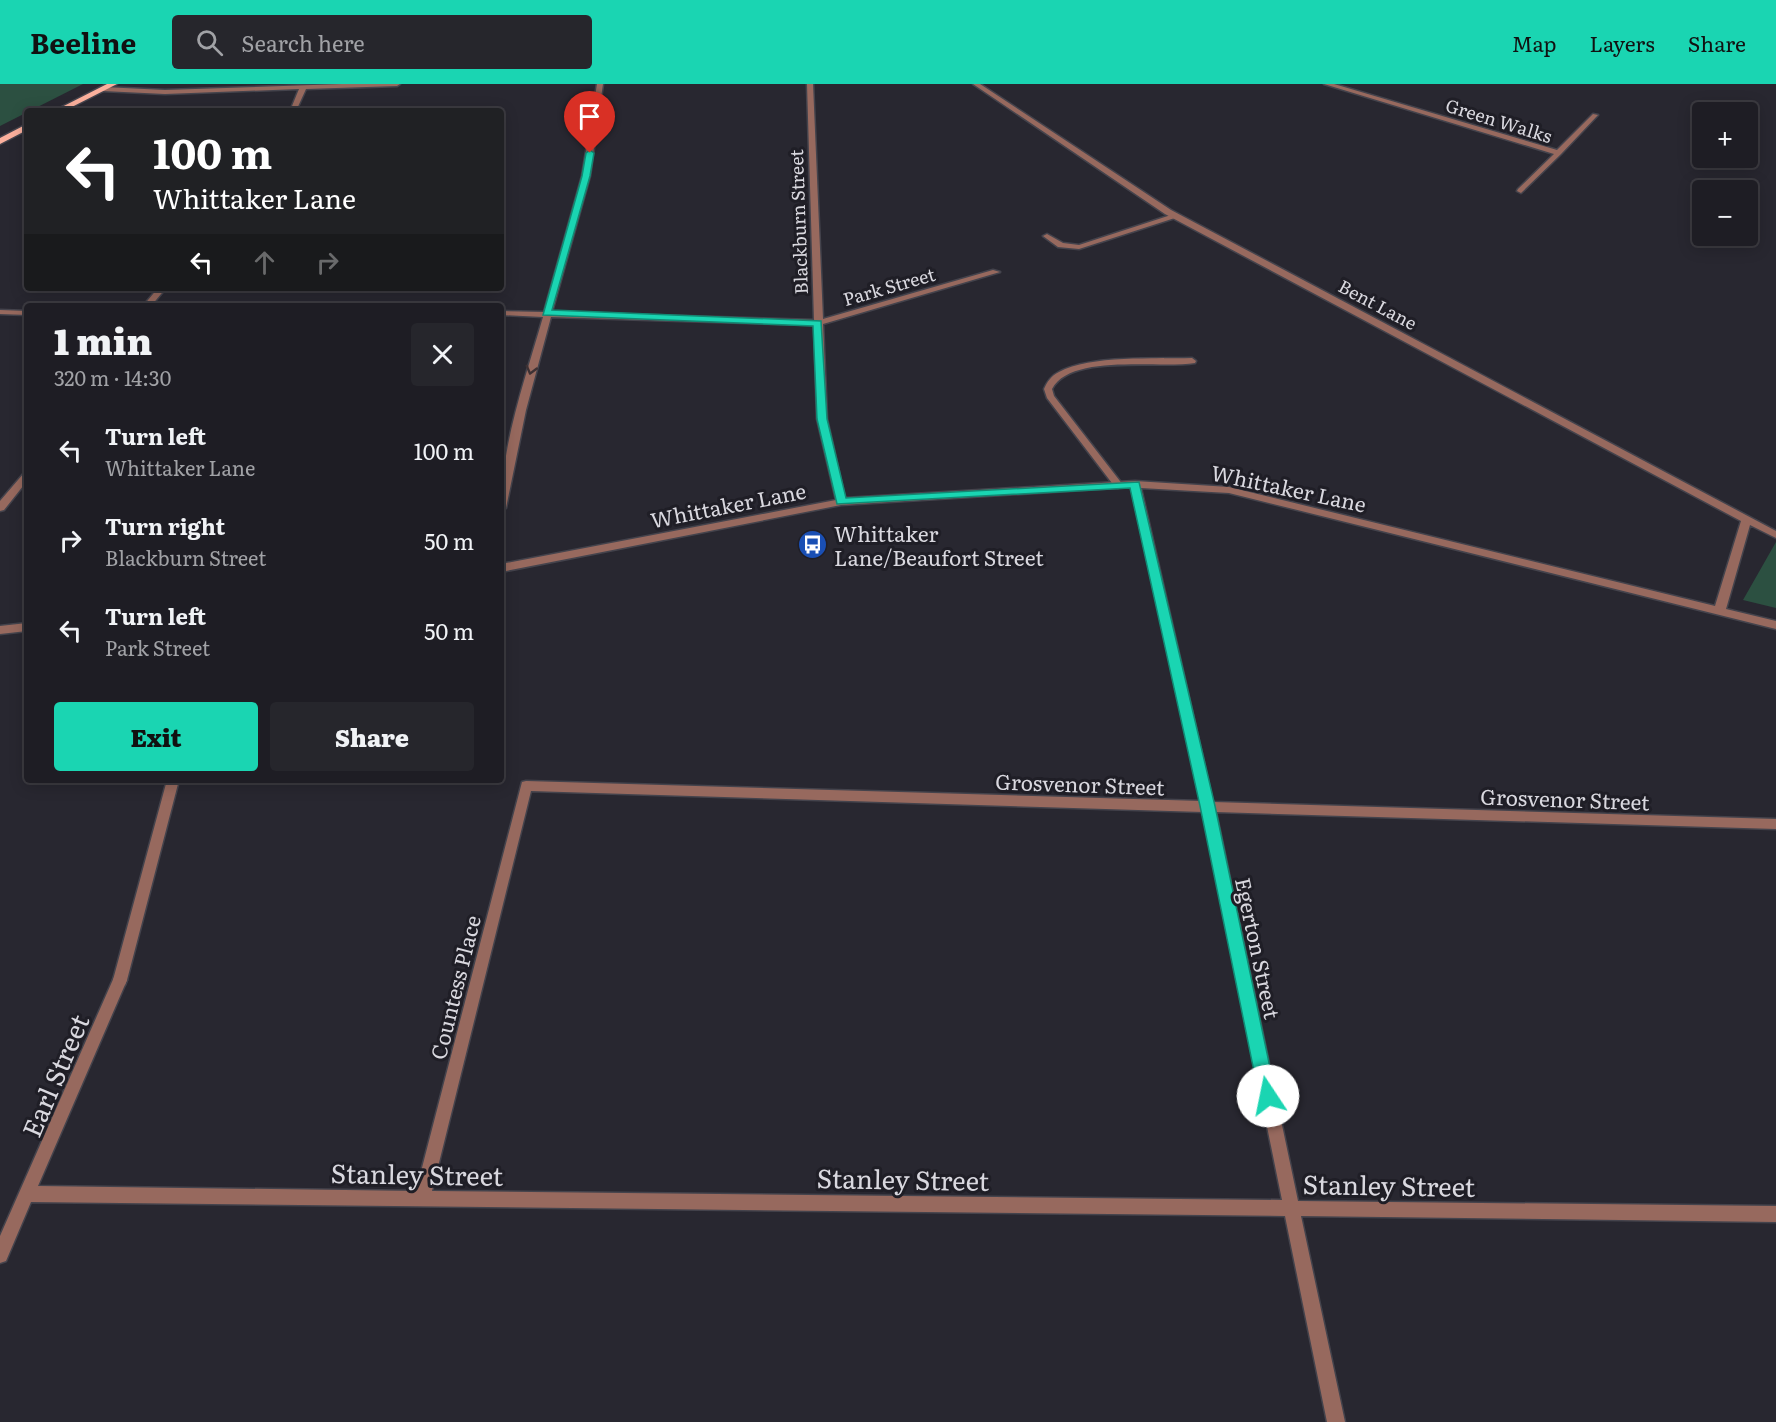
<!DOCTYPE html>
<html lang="en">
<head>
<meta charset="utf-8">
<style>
  :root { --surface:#1e1d24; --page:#26262c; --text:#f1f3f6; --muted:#a1a2a6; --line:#3c3b41; --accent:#1ad5b2 }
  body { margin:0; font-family:Literata,serif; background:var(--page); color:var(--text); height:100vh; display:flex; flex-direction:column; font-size:22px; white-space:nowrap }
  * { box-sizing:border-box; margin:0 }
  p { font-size:20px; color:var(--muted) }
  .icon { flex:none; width:33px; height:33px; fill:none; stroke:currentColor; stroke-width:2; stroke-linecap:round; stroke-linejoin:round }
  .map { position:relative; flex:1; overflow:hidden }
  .side { position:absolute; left:24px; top:219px; width:480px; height:480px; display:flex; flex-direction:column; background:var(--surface); border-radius:6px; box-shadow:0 3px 15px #0003,0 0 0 2px var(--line) }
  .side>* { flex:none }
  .banner { position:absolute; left:24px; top:24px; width:480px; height:183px; border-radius:6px; box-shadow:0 3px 15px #0003,0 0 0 2px var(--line); background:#202124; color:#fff; overflow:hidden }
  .controls { position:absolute; left:1692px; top:18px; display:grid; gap:12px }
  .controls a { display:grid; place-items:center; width:66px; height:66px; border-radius:6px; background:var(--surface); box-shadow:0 3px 15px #0003,0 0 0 2px var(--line); font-size:30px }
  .pin { position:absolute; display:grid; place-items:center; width:51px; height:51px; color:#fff; margin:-62px -26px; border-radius:50% 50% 50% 0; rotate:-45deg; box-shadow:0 0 6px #0007 }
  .pin .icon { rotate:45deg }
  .me { position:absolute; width:66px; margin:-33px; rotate:349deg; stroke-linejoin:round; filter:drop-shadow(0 0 4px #0008) }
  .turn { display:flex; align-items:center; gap:21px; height:126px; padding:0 30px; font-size:27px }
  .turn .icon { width:78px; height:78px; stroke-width:2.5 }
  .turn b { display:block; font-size:42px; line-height:51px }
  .lanes { display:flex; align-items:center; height:57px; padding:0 30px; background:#0003; justify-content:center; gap:30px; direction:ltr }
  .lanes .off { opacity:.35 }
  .round { display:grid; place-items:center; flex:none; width:63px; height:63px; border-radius:6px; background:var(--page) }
  .head { display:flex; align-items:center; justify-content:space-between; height:102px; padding:0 30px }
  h1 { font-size:36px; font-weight:800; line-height:45px }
  .button { display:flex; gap:12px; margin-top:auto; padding:12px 30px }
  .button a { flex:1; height:69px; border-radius:6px; background:var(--accent); color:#111; font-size:24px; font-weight:800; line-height:69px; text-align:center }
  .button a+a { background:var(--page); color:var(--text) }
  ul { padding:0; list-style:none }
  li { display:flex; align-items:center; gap:18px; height:90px; padding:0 30px }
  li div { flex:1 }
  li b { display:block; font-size:22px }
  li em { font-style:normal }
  header { display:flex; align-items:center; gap:36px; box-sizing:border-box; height:84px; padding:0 30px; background:var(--accent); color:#111 }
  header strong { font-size:28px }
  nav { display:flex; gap:33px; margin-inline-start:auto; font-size:21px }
  .search { width:420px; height:54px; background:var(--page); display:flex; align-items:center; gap:15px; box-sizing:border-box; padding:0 21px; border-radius:6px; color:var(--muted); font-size:22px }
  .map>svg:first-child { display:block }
  .green { fill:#2c5041 }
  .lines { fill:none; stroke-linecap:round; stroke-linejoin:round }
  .service-casing { stroke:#44434c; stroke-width:3 }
  .minor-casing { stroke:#44434c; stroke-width:3 }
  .primary-casing { stroke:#44434c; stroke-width:3 }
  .service { fill:#97695e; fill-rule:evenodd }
  .minor { fill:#97695e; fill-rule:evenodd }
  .primary { fill:#fbb09d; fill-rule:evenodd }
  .oneway { stroke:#3d3134 }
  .route { fill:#1ad5b2; stroke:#118a74; stroke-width:1.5 }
  .labels { text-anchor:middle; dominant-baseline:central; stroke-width:6; stroke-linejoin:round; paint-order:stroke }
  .far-street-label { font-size:18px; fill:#d9d8df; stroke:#1f1e26 }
  .street-label { font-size:21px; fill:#d9d8df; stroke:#1f1e26 }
  .poi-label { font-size:21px; fill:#d9d8df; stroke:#1f1e26; text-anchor:start }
  .near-street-label { font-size:26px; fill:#d9d8df; stroke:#1f1e26 }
</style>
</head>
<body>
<header>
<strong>Beeline</strong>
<div class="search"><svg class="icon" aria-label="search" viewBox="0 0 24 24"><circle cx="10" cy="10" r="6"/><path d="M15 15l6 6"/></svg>Search here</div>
<nav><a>Map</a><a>Layers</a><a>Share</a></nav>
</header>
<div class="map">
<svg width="1776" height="1338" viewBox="0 0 1776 1338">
  <rect width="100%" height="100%" fill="#282730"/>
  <!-- green -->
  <path class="green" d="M0,0h83l-83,42z
    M1776,458v66l-33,-8z"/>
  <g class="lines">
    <defs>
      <path id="service" d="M1174,130l7,2 -102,33 -21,-2 -15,-11 4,-2 16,9 16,2z
        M1192,274l4,3 -1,2c-35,6 -124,-10 -143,26l2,7 69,89 -5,3 -3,-1 -68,-89 -3,-9c3,-7 7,-13 15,-17 31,-17 97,-13 133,-14z
        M167,696h12l-52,200 -2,5 -5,2 -5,-2 -2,-5z"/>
      <path id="minor" d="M342,0h58l-3,2 -91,3 -10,22h-6l9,-22 -134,5 -62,-3 -3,-2 3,-2 62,3z
        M597,0h6l-13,92 -38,136 262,8 -7,-236h6l10,235 170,-49 7,2 -177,52 4,95 18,79 290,-17 94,6 486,119 26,-85 -576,-307 -192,-130h7l191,126 605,321v7l-26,-13 -24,84 50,12v8l-547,-136 -88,-5 72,314 563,17v10l-560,-17 82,389 478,5v16l-475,-6 44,206h-18l-42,-206 -1254,-14 -25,59 -6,2v-27l115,-261 5,-2 5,2 2,5 -89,206 378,5 106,-409 4,-1 675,20 -70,-314 -290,18 -340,67v-8l335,-64 -19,-81 -3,-94 -263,-8 -25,93 -20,98 -5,3c0,-66 24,-131 42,-194l-42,-2v-4l43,1 38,-136zM531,707l672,21 79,388 -850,-9z
        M1324,0h10l223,66 36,-36 5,1 -37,39 -40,39 -4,-2 1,-2 36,-35z
        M158,204h8l-15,18h-8z
        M0,226l27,1v4l-27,-1z
        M27,388v9l-23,29 -4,1v-10l24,-28z
        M27,539v8l-27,3v-8z"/>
      <path id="primary" d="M107,0h10l-53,27h-10z
        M27,40v6l-27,14v-6z"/>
    </defs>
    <!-- service casing -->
    <use href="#service" class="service-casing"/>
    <!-- minor casing -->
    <use href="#minor" class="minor-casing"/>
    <!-- primary casing -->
    <use href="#primary" class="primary-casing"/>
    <!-- service -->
    <use href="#service" class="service"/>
    <!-- minor -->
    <use href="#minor" class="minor"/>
    <!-- primary -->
    <use href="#primary" class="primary"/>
  </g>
  <!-- one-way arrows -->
  <defs><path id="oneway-chevron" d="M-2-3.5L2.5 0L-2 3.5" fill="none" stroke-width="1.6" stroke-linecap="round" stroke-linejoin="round" transform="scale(1.5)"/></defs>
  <use class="oneway" href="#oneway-chevron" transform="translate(531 286) rotate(105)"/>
  <!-- route -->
  <path class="route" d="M590,66l4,3 -4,23 -38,134 269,11 6,98 19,79 293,-16 76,324 61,290 -2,6 -6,3 -6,-3 -3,-6 -59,-290 -70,-318 -293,16 -20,-85 -4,-93 -270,-11 39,-139 4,-23z"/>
  <!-- icons -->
  <defs>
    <symbol id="bus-disc" viewBox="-11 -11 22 22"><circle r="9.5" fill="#1a4fb4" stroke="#1f1e26"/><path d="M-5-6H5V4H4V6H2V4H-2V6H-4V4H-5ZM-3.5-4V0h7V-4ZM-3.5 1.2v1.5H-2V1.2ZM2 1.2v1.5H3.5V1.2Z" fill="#fff"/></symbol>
  </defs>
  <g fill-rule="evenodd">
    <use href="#bus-disc" x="796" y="444" width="33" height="33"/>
  </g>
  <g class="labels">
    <!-- far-street labels -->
    <g class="far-street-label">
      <text transform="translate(1499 36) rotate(17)">Green Walks</text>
      <text transform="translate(798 138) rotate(-92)">Blackburn Street</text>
      <text transform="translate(889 202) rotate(-16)">Park Street</text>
      <text transform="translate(1378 220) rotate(28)">Bent Lane</text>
    </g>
    <!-- street labels -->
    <g class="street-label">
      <text transform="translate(1289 403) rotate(12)">Whittaker Lane</text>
      <text transform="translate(728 420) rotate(-11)">Whittaker Lane</text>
      <text transform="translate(1080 699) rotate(2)">Grosvenor Street</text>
      <text transform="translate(1565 714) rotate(2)">Grosvenor Street</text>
      <text transform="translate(1259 864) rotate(78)">Egerton Street</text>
      <text transform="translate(454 903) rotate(-76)">Countess Place</text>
    </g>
    <!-- poi labels -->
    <g class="poi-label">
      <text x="834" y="448">Whittaker<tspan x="834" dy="24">Lane/Beaufort Street</tspan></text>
    </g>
    <!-- near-street labels -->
    <g class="near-street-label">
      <text transform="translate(54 991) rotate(-67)">Earl Street</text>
      <text transform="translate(417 1089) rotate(1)">Stanley Street</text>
      <text transform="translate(903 1094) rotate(1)">Stanley Street</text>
      <text transform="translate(1389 1100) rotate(1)">Stanley Street</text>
    </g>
  </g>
</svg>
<div class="controls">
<a>+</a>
<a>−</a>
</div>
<div class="pin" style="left:590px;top:69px;background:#d93025"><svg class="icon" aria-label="arrive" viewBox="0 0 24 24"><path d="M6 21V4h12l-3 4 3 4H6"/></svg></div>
<svg class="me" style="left:1268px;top:1012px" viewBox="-20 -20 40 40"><circle r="19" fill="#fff"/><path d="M0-13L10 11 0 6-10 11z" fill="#1ad5b2"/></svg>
<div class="banner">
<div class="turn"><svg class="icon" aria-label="left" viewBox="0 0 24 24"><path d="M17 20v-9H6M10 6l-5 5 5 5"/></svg><div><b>100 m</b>Whittaker Lane</div></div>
<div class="lanes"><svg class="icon" aria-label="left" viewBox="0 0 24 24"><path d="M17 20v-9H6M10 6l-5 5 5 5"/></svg><svg class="icon off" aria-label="ahead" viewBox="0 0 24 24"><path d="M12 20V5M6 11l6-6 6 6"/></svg><svg class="icon off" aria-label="right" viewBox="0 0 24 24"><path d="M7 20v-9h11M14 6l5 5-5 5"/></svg></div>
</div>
<section class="side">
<div class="head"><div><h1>1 min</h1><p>320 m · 14:30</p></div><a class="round"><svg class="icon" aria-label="close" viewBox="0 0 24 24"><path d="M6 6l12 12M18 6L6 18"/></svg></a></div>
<ul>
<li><svg class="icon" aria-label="left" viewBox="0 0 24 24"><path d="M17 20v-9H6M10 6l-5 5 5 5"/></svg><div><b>Turn left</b><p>Whittaker Lane</p></div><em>100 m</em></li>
<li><svg class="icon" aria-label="right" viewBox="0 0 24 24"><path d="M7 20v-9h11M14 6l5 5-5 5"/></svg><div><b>Turn right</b><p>Blackburn Street</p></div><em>50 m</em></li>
<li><svg class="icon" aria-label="left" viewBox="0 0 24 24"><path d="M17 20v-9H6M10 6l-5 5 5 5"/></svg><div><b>Turn left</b><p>Park Street</p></div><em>50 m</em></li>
</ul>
<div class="button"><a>Exit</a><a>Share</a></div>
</section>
</div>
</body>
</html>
